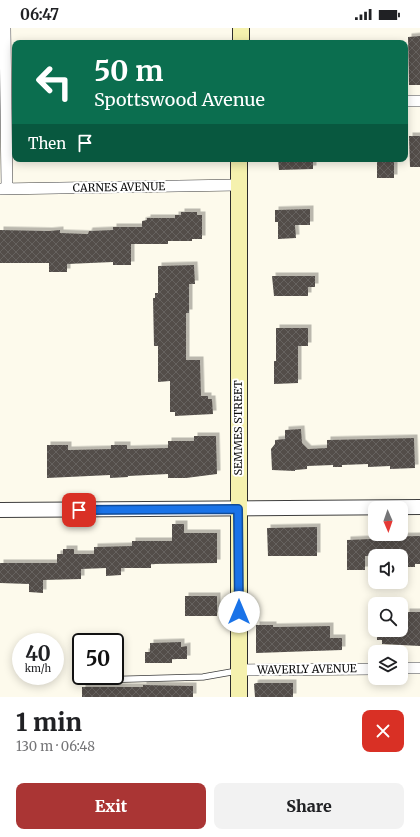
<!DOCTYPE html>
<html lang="en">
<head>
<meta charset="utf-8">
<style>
  :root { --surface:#fff; --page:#f2f2f2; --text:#202124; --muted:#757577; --accent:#aa3534 }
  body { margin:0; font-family:Merriweather,serif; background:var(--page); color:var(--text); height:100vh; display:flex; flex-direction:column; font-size:15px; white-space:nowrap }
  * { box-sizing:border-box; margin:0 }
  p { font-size:13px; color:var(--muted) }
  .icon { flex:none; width:22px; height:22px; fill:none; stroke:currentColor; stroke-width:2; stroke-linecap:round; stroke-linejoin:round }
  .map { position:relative; height:669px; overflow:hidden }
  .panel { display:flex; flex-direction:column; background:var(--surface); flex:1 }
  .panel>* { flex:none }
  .hud { position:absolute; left:12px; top:12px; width:396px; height:122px; border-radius:8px; box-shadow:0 2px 10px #0003; background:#0b6e4f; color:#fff; overflow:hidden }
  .needle { width:26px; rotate:178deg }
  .buttons { position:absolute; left:368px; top:473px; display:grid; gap:8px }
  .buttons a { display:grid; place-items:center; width:40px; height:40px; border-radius:8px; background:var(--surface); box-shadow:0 2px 10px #0003; font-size:20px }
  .speed { position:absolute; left:12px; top:605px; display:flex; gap:8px; font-size:20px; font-weight:700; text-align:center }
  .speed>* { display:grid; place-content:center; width:52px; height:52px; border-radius:50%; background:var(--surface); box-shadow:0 2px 10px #0003; line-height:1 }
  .speed small { font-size:10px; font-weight:400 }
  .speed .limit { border:2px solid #111; border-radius:6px; background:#fff; color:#111 }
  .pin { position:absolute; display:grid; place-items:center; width:34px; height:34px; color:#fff; margin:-17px; border-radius:8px; box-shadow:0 2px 6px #0006 }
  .me { position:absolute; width:44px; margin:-22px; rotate:0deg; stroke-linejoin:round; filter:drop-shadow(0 0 3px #0008) }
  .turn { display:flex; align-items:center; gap:14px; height:84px; padding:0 16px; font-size:18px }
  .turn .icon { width:52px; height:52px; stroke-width:2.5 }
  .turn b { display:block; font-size:28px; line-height:34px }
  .then { display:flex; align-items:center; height:38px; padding:0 16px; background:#0003; gap:8px; font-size:15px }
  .round { display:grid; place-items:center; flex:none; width:42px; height:42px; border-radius:8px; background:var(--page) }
  .headline { display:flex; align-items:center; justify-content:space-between; height:68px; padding:0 16px }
  h1 { font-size:24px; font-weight:800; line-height:30px }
  .cta { display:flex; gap:8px; margin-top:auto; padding:8px 16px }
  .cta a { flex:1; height:46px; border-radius:8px; background:var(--accent); color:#fff; font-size:16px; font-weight:800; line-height:46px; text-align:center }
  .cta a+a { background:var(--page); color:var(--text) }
  .status { display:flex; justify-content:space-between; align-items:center; height:28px; padding:0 20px; background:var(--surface); direction:ltr }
  .status svg { height:11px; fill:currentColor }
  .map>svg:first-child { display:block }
  .building { fill:url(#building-cross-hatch); filter:url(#shadow) }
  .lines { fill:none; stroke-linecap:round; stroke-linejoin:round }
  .service-casing { stroke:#3e3e3e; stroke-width:7 }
  .minor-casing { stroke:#3e3e3e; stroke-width:12 }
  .tertiary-casing { stroke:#3e3e3e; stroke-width:16 }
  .secondary-casing { stroke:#2d2d2d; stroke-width:18 }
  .service { stroke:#fff; stroke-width:5.5 }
  .minor { stroke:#fff; stroke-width:11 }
  .tertiary { stroke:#fff; stroke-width:14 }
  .secondary { stroke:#f5f1ae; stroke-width:16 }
  .route-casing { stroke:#114b97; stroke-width:10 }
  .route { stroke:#1a73e8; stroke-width:7 }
  .labels { text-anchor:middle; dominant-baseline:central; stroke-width:4; stroke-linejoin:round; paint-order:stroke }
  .street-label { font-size:11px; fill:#0b0b0b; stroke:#fff }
</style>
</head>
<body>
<div class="status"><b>06:47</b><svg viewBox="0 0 49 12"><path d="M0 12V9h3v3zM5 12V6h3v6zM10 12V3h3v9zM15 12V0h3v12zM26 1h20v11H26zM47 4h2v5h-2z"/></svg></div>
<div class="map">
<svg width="420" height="669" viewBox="0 0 420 669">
  <defs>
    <pattern id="building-cross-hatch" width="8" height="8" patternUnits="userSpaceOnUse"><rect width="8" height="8" fill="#524d49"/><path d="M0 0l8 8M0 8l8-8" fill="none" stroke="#66625f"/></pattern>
    <filter id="shadow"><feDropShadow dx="3.5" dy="-3.5" stdDeviation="0" flood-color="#0004"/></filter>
  </defs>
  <rect width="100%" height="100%" fill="#fdfaec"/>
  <!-- building -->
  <path class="building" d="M420,8v49h-11l-1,-48z
    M409,108h11v31h-10z
    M278,131h35v10l-34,1z
    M382,131h12v19h-17v-16h5z
    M310,181v16h-15l1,13 -18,1v-17h-3v-12z
    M181,184h16v3h5v24h-10v2h-24v3h-37v21h-18v-3l-46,2v8h-18v-9h-49v-33l49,1 11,-1v3l28,1 1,-3 24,-1v-3h29v-6l5,-1v-2h28v-3h6z
    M194,237l1,19h-6v29h-3v47h14l1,36h7v3h4l1,15 -38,2v-4h-5v-31l-12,1v-36h-4l-1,-48h2v-5h3v-27z
    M272,248h43v11h-7v9h-34z
    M276,300h32v18h-10v37l-24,1v-23h2z
    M301,401l1,14 6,6 19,-1v-8l87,-2 1,30 -25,1v-3l-22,1v-3l-26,1v2h-9v-2l-26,1v3l-12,1v1l-23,-1 -1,-21 4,-5v-4l10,-1v-9z
    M194,408h22l1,38 -31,4h-18v-4l-40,2v1l-18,1v-3l-63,3v-33h21v5l43,-1v-4h16v4l41,-1v-7h26z
    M172,496h12v9h33v30l-66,1v4h-30v7l-15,1v-8l-25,1v10l-38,1v13l-14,-1v-8l-29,-1v-20h57v-9h6v-5h11v5h20v-7l38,-1v-5h40z
    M317,499v29h-49l-1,-28z
    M420,508v28h-5v3h-12v-11h-38v14h-18v-30l23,-1v-2z
    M185,568h32v20h-32z
    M406,584h14v34l-38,-2v-4h-5v-10h26v-14h3z
    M256,597h17v2l57,-1v12h12v12l-86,3z
    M181,614v5l6,-1v13h-15v4h-27v-11h5v-9z
    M256,655h37v14h-38l-1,-13z
    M143,657l50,1v11h-111v-10h61z"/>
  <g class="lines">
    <defs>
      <path id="service" d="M96,652l107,-3 34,-6"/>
      <path id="minor" d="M5,0l2,161
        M405,73h15
        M0,161l238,-4
        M401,640h19
        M239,642l136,-1"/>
      <path id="tertiary" d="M0,482l420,-3"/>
      <path id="secondary" d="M241,0v15
        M239,669v-538"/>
    </defs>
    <!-- service casing -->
    <use href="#service" class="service-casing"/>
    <!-- minor casing -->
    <use href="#minor" class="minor-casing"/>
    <!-- tertiary casing -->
    <use href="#tertiary" class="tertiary-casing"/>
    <!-- secondary casing -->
    <use href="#secondary" class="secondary-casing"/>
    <!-- service -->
    <use href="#service" class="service"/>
    <!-- minor -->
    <use href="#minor" class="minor"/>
    <!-- tertiary -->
    <use href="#tertiary" class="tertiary"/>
    <!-- secondary -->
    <use href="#secondary" class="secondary"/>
  </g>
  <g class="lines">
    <defs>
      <path id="route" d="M79,482l159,-1 1,103"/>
    </defs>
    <!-- route casing -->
    <use href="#route" class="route-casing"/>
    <!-- route -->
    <use href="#route" class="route"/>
  </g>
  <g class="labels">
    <!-- street labels -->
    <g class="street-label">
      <text transform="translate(119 159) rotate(-1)">CARNES AVENUE</text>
      <text transform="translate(238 400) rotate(-90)">SEMMES STREET</text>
      <text transform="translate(307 641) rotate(-1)">WAVERLY AVENUE</text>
    </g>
  </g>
</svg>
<div class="buttons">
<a><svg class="needle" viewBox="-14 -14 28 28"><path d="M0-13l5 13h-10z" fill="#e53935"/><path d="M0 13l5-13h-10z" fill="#757577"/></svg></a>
<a><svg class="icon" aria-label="sound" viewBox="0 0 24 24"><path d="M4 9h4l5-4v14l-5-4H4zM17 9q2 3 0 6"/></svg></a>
<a><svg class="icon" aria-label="search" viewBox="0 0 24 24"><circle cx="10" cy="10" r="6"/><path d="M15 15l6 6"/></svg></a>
<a><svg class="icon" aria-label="layers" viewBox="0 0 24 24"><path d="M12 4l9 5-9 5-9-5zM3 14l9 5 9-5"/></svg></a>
</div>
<div class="speed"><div>40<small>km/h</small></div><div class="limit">50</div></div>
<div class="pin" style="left:79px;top:482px;background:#d93025"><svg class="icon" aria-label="arrive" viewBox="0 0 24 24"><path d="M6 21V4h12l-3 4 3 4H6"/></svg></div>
<svg class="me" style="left:239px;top:584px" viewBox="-20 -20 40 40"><circle r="19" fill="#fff"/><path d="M0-13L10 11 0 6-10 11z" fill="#1a73e8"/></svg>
<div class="hud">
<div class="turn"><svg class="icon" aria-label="left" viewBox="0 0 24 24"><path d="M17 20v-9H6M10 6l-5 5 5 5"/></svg><div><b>50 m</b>Spottswood Avenue</div></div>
<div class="then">Then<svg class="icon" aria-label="arrive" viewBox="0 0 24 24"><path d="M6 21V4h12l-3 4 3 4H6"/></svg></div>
</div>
</div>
<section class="panel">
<div class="headline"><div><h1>1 min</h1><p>130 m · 06:48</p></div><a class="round" style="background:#d93025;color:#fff"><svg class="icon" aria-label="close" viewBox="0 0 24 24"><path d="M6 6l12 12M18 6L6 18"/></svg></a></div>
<div class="cta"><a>Exit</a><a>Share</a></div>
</section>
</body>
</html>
